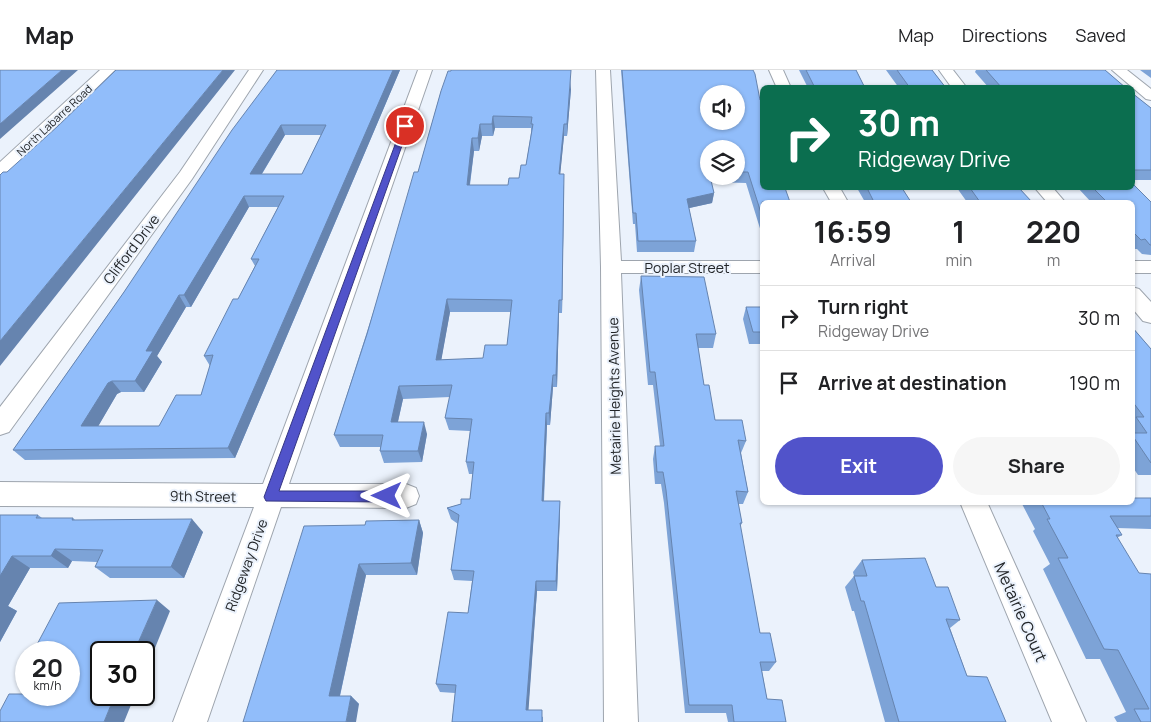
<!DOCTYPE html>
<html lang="en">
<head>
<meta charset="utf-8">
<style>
  :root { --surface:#fff; --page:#f6f6f6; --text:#202124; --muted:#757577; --line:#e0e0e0; --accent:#5153ca }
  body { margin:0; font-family:Manrope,sans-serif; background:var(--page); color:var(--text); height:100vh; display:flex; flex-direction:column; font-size:19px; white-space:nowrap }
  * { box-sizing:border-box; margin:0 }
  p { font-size:16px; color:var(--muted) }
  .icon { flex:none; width:28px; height:28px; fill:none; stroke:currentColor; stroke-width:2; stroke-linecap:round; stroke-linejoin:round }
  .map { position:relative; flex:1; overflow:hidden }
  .panel { position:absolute; left:760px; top:130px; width:375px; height:305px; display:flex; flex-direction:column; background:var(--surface); border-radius:8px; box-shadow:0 1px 4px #0004 }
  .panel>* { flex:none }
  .hud { position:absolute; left:760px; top:15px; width:375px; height:105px; border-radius:8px; box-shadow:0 1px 4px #0004; background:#0b6e4f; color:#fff; overflow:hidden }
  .tools { position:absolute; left:700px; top:15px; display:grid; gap:10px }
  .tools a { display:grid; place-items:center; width:45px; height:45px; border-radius:50%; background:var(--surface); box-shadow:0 1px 4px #0004; font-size:25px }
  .speed { position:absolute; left:15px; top:571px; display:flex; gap:10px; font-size:25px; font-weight:700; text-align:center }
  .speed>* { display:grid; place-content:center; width:65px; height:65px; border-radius:50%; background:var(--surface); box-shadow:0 1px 4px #0004; line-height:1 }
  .speed small { font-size:12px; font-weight:400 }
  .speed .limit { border:2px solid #111; border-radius:8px; background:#fff; color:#111 }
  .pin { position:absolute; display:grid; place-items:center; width:42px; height:42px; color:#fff; margin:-21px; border:2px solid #fff; border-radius:50%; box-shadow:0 1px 5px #0007 }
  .me { position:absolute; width:55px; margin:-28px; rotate:270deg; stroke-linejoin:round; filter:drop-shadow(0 0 4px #0008) }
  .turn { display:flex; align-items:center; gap:18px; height:105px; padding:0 15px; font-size:22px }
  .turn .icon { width:65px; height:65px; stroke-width:2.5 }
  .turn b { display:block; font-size:35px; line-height:42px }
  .eta { display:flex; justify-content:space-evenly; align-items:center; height:85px; text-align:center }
  .eta b { font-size:30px; font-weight:700; line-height:35px }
  .action { display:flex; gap:10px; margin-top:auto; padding:10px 15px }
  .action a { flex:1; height:58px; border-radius:30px; background:var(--accent); color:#fff; font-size:20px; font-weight:700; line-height:58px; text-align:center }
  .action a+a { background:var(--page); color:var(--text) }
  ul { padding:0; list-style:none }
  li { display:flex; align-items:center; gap:15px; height:65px; padding:0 15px; border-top:1px solid var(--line) }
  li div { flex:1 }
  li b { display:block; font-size:19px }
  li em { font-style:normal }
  header { display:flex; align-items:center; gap:30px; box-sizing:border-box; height:70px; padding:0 25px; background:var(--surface); border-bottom:1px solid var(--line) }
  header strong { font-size:24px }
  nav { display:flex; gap:28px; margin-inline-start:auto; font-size:18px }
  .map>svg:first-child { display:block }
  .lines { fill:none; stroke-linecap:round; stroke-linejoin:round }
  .minor-casing { stroke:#9ea5ae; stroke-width:2 }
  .minor { fill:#fff; fill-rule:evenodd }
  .wall { fill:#7da3d7; fill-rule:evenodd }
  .shaded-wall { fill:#6684af }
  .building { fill:#91bdfa; stroke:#6684af; fill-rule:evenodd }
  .route { fill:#5153ca; stroke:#353683 }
  .labels { text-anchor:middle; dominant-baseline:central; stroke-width:4; stroke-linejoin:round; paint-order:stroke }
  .far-street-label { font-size:11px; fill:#222528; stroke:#ebf2fc }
  .street-label { font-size:14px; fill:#222528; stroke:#ebf2fc }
  .near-street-label { font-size:16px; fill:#222528; stroke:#ebf2fc }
</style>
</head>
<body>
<header>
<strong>Map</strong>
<nav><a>Map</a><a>Directions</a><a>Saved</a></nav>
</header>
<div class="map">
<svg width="1151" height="652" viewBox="0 0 1151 652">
  <rect width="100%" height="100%" fill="#ebf2fc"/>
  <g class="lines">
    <defs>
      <path id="minor" d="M100,0h15l-109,105 -6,1v-14z
        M249,0h14l-71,109 -183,253 -9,3v-28l180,-235z
        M418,0h14l-143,414h117l10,4 3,8 -3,8 -10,4 -125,-1 -74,215h-34l81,-215 -254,-1v-24l263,2z
        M596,0h14l11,191h141v12h-141l17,449h-34l-3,-455z
        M769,0h14l8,18h-14z
        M939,0h14l14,18h-15z
        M1112,0h15l24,19v11l-5,-1z
        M823,118h17l8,14h-17z
        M1035,118h18l12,14h-18z
        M1132,191h19v12h-19z
        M1132,217l7,2 12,13v21l-8,-2 -11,-13z
        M960,432h27l99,220h-34z"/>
    </defs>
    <!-- minor casing -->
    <use href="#minor" class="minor-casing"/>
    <!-- minor -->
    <use href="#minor" class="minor"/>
  </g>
  <!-- wall -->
  <path class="wall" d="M277,0h123l-165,388 -210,2 -12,-10 111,-158zM285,65h36l-19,39h-40zM249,137h29l-27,52 4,7 -17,33 -34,57 6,10 -9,29 -42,31h-61l19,-32 4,-2h23l18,-30 -5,-6 29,-49h5z
    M621,0h132l9,132v33l-16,-52 -35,-1 3,11 -2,10 -23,5 7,33 -2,11h-57l-2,-28h-2zM709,79h27v27h-27z
    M799,0h57l9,18h-57z
    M886,0h46l14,18h-47z
    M976,0h129l21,18h-137l-14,-16z
    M1140,0h11v8z
    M571,19l-4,47h-3l-4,38 4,13 -2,126h-3l-2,74h-4l-3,38h-3l-3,76h16v11l-3,79h-20l-9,119 15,7v5h-91l3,-29 -15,-1 -4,-8 32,-71 4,-32 -18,-1 -3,-10 7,-46 -7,-5 -4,-11 14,-4 9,-5 3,-25h-4l-3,-12 4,-31 -21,-1 -4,-12 5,-21 -47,2 -5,23 29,12 -5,28 -38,1 -4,-12v-4h-40l-6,-12 84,-263 23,-81zM495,58h36v5l-5,32 -7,13 -11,7h-38l4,-34h5l3,-15h11zM450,242h61l-4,33 -24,13 -42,2z
    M1132,23l19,15v72h-19z
    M857,118h45l9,14h-46z
    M957,118h65l-1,2 11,12h-65z
    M1078,118h54l19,14v53l-9,-1 -5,-5h-5v-47h-41z
    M641,206l75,58 -3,14h-15l6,37 11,35 31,21 -5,12 7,39 -5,12h-5l4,19 -2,4 20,106 16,29 -7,9h-7l5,28 19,23h-58l-2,-9h-41l-21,-210 -3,-19h-6l-2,-25 2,-13h5l-7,-61h-5l-9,-95z
    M746,237h16v37h-13l-6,-25z
    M1132,257l19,22v126h-13l-6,-9z
    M1151,428v31l-34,-1 5,7 -5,3 34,184h-34l-3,-5 12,-5 -26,-53h-14l-43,-90 7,-5 -17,-33 2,-2 -14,-27h111z
    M846,432h65l-1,2z
    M0,445h38l4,3h31l2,2 128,12 -19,46h-74l-15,-11 2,-5 -25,-1 -4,7h-38l-22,38 9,5 -17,31z
    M419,450l4,13 -6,42h-51l-26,121h11l8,8 -116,18 122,-197z
    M862,490l74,27 24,33 -10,8 17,48 39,46h-121l-31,-111h-2l-7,-24 9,-11 -1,-4z"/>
  <!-- shaded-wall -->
  <path class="shaded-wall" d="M62,0h16l-78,69v-15z
    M223,0h12l-235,296v-25z
    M393,0h7l-165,388 -7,-10z
    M571,8v11l-4,47v-12z
    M493,46l2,12 -2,8 -1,-12z
    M480,54l2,12 -3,15 -1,-13z
    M564,54v12l-5,51v-13z
    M281,55l4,10 -30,50 -5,-11z
    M472,68l2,13 -6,46 -1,-12z
    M564,104v13l-2,126v-13z
    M714,123l-2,10 -27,6 2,-10z
    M244,126l5,11 -58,100 -7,-12z
    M179,225l7,12 -29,49 5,6 -18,30 -9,-11 11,-30z
    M447,229l3,13 -11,61 -3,-13z
    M559,230v13l-2,74 -1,-12z
    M553,305v12l-3,38 -1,-12z
    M112,311l9,11 -4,2 -25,43 -11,-11 27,-43z
    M399,316l4,13 -8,35 -4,-12z
    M546,343l1,12 -4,87 -1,-11z
    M424,352l3,12 -5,28 -4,-11z
    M560,431v11l-3,79 -1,-10z
    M192,449l11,13 -19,46 -13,-11z
    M419,450l4,13 -6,42 -6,-12z
    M55,479l17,12 -4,7 -17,-12z
    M12,486l18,12 -22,38 9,5 -17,31v-66z
    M359,494l7,11 -28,129 -9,-8z
    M536,511l1,10 -9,126 -2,-7z
    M157,530l13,11 -26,64v-23h-10z
    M115,625h20l-11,27h-20z
    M351,626l8,8 -3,18h-10z"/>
  <!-- building -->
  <path class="building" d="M0,0h62l-62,54z
    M116,0h107l-223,271v-166l3,-3h4l51,-46z
    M277,0h116l-165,378 -215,2 111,-158 108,-162zM281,55h45l-24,49h-52zM244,126h40l-33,63h8l-21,40h-5l-29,57 9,-1 -12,40h-25l-17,31h-78l27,-43 4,-2h23l18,-30h-7l33,-56h5z
    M451,0h120l-4,54h-3l-5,50h5l-2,126h-3l-3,75h-3l-4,38h-3l-4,88h18l-4,80h-20l-10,129h16v12h-90l4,-37 -20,-1 12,-72 20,1 6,-42 -23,-1 8,-55 -12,-7 14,-4v-5h9l4,-37h-8l6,-43 -27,-1 7,-33 -53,1 -8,36h33l-6,29h-38l3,-16h-49l33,-101 47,-162h4l23,-81 7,-20h3zM493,46l39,1 -1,7h2l-7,41h-5l-2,13h-10l-1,7h-41l5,-47h6l2,-14h12zM447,229l65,1 -5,45h-22l-2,13 -47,2z
    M622,0h131l2,4 5,26h2v88h23l5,14h-28v14l-14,-44h-12v-23h-27v27h1l4,17 -27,6 9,42h-58l-2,-28h-3zM709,24h27v27h-27z
    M806,0h50l9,18h-50z
    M897,0h35l14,18h-36z
    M986,0h119l21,18h-124z
    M1132,23l19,15v62h-19z
    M1132,113l19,19v43h-1l-5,-6 -4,1 -9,-9v-29h-25l-14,-14h39z
    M867,118h35l9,14h-37z
    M970,118h49l13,14h-52z
    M641,206l63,1 12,57h-20l8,51h5l6,35h27l4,21 -8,-1 10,52 -12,-1 6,32h-2l20,110h10l6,29h-16l7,37 15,1 4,22h-52l-2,-17h-43l-23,-215 -3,-18h-6l-2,-26h9l-9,-74h-5z
    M746,237h16v25h-9z
    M1132,257l19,22v114l-19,-28v-2h15l-11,-16h8l-12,-16z
    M1132,428h19v18h-41l12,19h-6l23,38 12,1v148h-10l-7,-13h15l-31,-59 -14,-1 -46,-91h10l-21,-39h3l-9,-17h91z
    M0,445h38l-2,3h37l-1,2 120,-1 -21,48h-76l8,-17 -48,-1 -4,7h-39l-12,20z
    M419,450l-8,43 -52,1 -30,132h22l-5,26h-103l61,-196 61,-1 1,-4z
    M925,488l11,29h12l12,33 -14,-1 21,57 20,1 19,45h-107l-35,-121h-3l-7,-25h13l-5,-16z
    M157,530l-23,52h-33v43h14l-11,27h-104v-11l9,-17h17v1h43v-39l2,-3 -38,-1 26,-49z"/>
  <!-- route -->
  <path class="route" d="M405,53l4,3 -130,365h108l7,5 -7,6 -121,-1 -2,-4 138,-371z"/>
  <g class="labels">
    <!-- far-street labels -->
    <g class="far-street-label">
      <text transform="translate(54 50) rotate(-43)">North Labarre Road</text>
    </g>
    <!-- street labels -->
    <g class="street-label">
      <text transform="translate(131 179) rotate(-53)">Clifford Drive</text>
      <text x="687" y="197">Poplar Street</text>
      <text transform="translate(614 326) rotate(-91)">Metairie Heights Avenue</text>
      <text transform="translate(203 426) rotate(1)">9th Street</text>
      <text transform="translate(246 495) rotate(-70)">Ridgeway Drive</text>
    </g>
    <!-- near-street labels -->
    <g class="near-street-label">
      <text transform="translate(1021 542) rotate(66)">Metairie Court</text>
    </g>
  </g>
</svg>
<div class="tools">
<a><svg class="icon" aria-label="sound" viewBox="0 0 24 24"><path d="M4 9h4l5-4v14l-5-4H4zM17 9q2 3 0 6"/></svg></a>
<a><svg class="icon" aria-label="layers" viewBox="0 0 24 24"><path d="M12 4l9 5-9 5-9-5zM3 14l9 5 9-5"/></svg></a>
</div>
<div class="speed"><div>20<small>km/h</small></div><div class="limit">30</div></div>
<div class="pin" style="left:405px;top:56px;background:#d93025"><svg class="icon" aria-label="arrive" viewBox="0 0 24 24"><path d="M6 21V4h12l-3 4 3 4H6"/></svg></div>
<svg class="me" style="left:387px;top:426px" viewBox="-20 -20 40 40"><path d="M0-17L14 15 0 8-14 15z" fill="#5153ca" stroke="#fff" stroke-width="4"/></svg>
<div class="hud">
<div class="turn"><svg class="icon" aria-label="right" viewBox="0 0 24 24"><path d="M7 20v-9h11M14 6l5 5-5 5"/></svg><div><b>30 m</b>Ridgeway Drive</div></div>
</div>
<section class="panel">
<div class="eta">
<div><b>16:59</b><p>Arrival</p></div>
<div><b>1</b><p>min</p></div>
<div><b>220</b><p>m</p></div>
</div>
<ul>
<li><svg class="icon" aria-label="right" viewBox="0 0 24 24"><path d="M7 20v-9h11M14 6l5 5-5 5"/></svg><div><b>Turn right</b><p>Ridgeway Drive</p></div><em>30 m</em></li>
<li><svg class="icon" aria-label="arrive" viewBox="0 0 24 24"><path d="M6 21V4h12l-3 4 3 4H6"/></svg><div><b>Arrive at destination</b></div><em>190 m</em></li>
</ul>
<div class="action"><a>Exit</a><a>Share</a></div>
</section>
</div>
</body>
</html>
